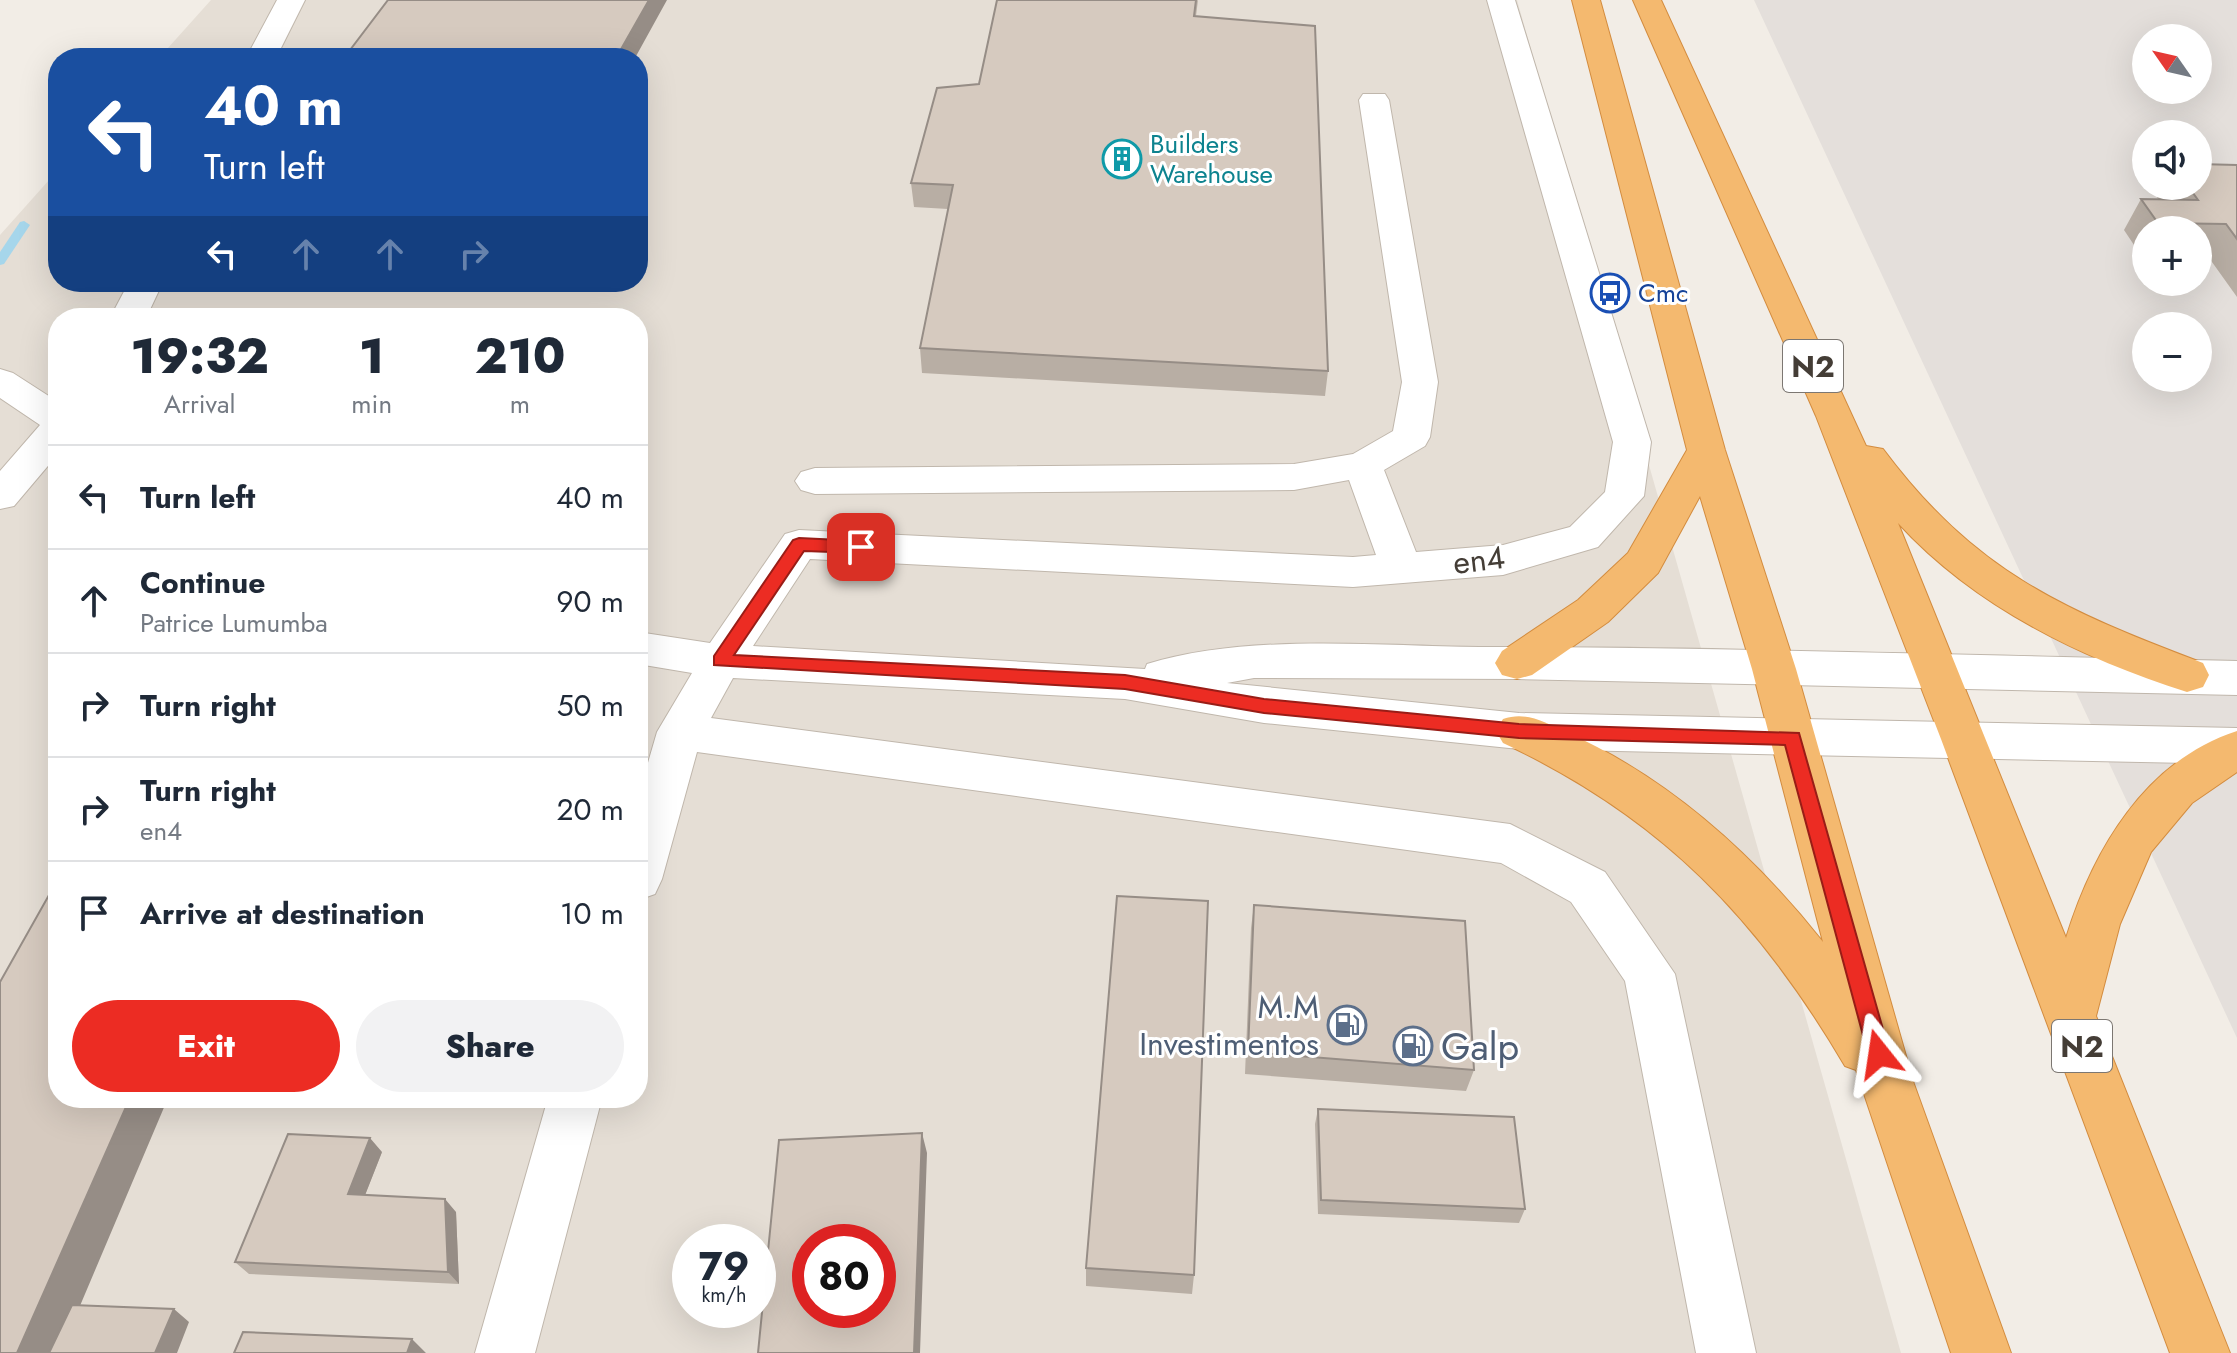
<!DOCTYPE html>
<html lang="en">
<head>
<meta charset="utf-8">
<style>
  :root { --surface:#fff; --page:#f2f2f3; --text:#1f2937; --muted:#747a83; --line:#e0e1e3; --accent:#ec2c23 }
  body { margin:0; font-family:Jost,sans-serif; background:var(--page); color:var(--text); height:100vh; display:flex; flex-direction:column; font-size:30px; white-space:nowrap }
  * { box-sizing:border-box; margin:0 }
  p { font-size:26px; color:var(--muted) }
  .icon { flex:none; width:44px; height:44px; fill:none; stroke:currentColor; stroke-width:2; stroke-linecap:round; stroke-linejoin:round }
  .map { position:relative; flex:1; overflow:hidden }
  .side { position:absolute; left:48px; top:308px; width:600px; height:800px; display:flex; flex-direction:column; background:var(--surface); border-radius:32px; box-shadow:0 8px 32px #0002 }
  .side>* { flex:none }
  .guide { position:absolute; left:48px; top:48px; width:600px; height:244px; border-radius:32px; box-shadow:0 8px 32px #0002; background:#1a4fa0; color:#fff; overflow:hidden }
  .needle { width:52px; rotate:304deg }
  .buttons { position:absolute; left:2132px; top:24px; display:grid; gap:16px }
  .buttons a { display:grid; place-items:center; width:80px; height:80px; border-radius:50%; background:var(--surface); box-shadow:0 8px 32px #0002; font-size:40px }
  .speed { position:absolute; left:672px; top:1224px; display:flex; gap:16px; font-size:40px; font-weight:700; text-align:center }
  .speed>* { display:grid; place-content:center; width:104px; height:104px; border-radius:50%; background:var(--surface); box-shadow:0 8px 32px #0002; line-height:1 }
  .speed small { font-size:20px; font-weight:400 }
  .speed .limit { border:12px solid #d22; background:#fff; color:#111 }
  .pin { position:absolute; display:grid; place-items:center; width:68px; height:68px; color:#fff; margin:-34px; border-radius:16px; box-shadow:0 4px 12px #0006 }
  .me { position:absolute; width:88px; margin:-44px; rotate:345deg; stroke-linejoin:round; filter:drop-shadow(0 0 6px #0008) }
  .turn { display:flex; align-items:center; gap:28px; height:168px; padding:0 24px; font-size:36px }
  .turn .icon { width:104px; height:104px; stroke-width:2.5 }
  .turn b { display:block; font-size:56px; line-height:68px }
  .lanes { display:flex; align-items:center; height:76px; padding:0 24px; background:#0003; justify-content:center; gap:40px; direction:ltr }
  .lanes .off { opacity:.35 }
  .eta { display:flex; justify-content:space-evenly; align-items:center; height:136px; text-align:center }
  .eta b { font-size:48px; font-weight:800; line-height:56px }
  .cta { display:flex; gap:16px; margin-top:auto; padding:16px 24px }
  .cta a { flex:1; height:92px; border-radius:48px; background:var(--accent); color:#fff; font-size:32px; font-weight:800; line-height:92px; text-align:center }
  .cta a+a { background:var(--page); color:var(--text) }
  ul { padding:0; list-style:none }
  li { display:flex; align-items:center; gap:24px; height:104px; padding:0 24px; border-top:2px solid var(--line) }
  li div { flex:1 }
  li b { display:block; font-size:30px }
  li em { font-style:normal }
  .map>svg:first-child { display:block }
  .residential { fill:#e5ded5; fill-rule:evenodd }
  .industrial { fill:#e4dfdb; fill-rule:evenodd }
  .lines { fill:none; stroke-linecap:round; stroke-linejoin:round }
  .stream { fill:#a6d6eb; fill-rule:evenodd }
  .minor-casing { stroke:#c0b7ac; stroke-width:2 }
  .highway-casing { stroke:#d38c3f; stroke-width:2 }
  .minor { fill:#fff; fill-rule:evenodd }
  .highway { fill:#f4b96f; fill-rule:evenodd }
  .wall { fill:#b8aea4 }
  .shaded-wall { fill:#968d86 }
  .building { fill:#d6cabf; stroke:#968d86; stroke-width:2; fill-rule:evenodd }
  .route { fill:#ec2c23; stroke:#991d17; stroke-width:2 }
  .labels { text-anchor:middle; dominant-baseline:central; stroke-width:6; stroke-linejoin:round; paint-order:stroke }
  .far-culture-label { font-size:26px; fill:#0d838f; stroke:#fff; text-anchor:start }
  .far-transit-label { font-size:26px; fill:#164399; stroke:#fff; text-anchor:start }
  .shield { fill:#fff; stroke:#7c7772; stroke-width:2 }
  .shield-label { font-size:30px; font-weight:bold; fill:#443d36 }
  .street-label { font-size:32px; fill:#443d36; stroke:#fff }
  .service-label { font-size:32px; fill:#4e5e75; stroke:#fff; text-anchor:end }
  .near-service-label { font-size:38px; fill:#4e5e75; stroke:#fff; text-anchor:start }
</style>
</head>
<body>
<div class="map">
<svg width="2237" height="1353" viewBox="0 0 2237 1353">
  <rect width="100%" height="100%" fill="#f2ede6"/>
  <!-- residential -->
  <path class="residential" d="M211,0h1306l384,1353h-1901v-1118l58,-65v112h580v-224h-479zM58,318h580v780h-580zM690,1242h68v68h-68zM810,1242h68v68h-68z"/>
  <!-- industrial -->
  <path class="industrial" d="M1754,0h483v1038zM2146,38h52v52h-52zM2146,134h52v52h-52zM2146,230h52v52h-52zM2146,326h52v52h-52z"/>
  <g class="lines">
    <!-- stream -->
    <path class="stream" d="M24,221l6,4 -26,39 -4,1v-13l20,-30z"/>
    <defs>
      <path id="minor" d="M277,0h28l-29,58h-30z
        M1487,0h28l136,442 -7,54 -46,51 -95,28 -150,12 -543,-28 -57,87 392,23 2,-5c102,-31 227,-18 332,-17 253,0 505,9 758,14v34l-720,-16 -263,-1 -27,5 292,30 718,15v36l-718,-15 -255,-26 -139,-24 -392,-21 -22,40 799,106 95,48 70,102 81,379h-60l-71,-372 -54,-79 -70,-39 -804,-111 -35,127 -7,15 -17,6v-103l19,-65 35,-59 -54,-9v-32l72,11 75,-109 14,-4 554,27 23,-2 -27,-75 -55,10 -479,4 -14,-4 -6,-9 6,-9 14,-4 479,-4 59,-10 40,-23 9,-49 -43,-282 4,-6h22l4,6 49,282 -8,55 -5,9 -41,24 32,82 87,-7 67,-18 35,-35 8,-50z
        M129,282h34l-17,36h-36z
        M0,369l13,4 45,29v52l-44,52 -14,3v-38l40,-46 -40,-27z
        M548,1098h54l-67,255h-60z"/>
      <path id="highway" d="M1572,0h28l125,450 71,219 118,415 97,269h-60l-95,-283 -11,-4c-87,-148 -184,-249 -342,-323l-7,-12 7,-12c23,-8 41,3 63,13 103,46 187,122 257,210l-71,-273 -52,-173 -42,77 -50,49 -76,53 -15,4 -15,-4 -7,-12 7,-12 76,-51 50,-47 59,-103z
        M1633,0h28l205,446 17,3c92,123 180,161 320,214l6,12 -6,12 -16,5c-107,-34 -213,-86 -289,-169l168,415c27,-88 79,-177 171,-207v41l-45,31 -41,49 -31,72 -24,92 134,337h-60l-229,-614 -125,-323z"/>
    </defs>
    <!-- minor casing -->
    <use href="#minor" class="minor-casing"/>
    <!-- highway casing -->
    <use href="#highway" class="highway-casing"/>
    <!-- minor -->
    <use href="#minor" class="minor"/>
    <!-- highway -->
    <use href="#highway" class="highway"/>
  </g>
  <!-- wall -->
  <path class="wall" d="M1198,0l-2,16 132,355 -3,25 -403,-23 -2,-25 28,-139 -34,-2 -3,-24 68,-99z
    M2237,165v132l-30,-42h-9v-25h-52v24h-6l-16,-24 17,-31h17l-3,-5 4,-8h39z
    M1254,905l220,165 -8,21 -221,-17 6,-146z
    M436,1098h59l-1,4z
    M1318,1109l207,100 -6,14 -201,-9 -3,-90z
    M382,1152l-17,43 91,17 3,72 -210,-10 -14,-12z
    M1086,1268l108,7 -2,19 -106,-8z"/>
  <!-- shaded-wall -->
  <path class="shaded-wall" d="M649,0h18l-32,58h-19z
    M130,1098h38l-108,255h-43z
    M922,1133l5,20 -7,200h-6z
    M370,1138l12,14 -22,56 -12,-14z
    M445,1199l11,13 3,72 -11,-12z
    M174,1309l15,13 -12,31h-22z
    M412,1339l14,14h-19z"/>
  <!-- building -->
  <path class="building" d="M388,0h261l-33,58h-272z
    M997,0h199l-2,16 121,10 13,345 -408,-23 33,-163 -42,-2 26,-95 42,-4z
    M2198,164l39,1v74l-11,-15 -68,-1 -17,-24 57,1 -10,-14h10z
    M58,879v219h72l-113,255h-17v-371z
    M1117,896l91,5 -14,374 -108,-7z
    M1254,905l211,16 9,149 -226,-18z
    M1318,1109l196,8 11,92 -204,-9z
    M922,1133l-8,220h-156l21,-213zM810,1242h68v68h-68z
    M288,1134l82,4 -22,56 97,5 3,73 -213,-10z
    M72,1305l102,4 -19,44h-106z
    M243,1332l169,7 -5,14h-173z"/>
  <!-- route -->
  <path class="route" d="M799,538l62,3 8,6 -8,6 -57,-2 -70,104 391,20 139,24 255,25 280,9 91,321 -3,7 -8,3 -8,-3 -3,-7 -83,-309 -266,-7 -255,-25 -139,-24 -411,-24v-9l79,-116z"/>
  <!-- icons -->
  <defs>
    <symbol id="building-ring" viewBox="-11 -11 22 22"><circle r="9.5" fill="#fff" stroke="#0f9aa8" stroke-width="1.5"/><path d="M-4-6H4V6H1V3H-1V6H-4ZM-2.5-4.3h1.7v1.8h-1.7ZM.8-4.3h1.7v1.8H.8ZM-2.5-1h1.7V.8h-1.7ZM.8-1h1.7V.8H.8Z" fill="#0f9aa8"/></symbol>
    <symbol id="bus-ring" viewBox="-11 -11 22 22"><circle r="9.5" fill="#fff" stroke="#1a4fb4" stroke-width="1.5"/><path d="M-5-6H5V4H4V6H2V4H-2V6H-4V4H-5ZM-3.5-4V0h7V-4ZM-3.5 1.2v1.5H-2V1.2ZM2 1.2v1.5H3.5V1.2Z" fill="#1a4fb4"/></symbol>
    <symbol id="fuel-ring" viewBox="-11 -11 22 22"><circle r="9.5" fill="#fff" stroke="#5c6f8a" stroke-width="1.5"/><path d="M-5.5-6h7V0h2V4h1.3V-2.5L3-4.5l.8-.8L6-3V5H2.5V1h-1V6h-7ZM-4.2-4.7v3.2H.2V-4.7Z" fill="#5c6f8a"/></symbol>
  </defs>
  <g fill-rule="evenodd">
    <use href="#building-ring" x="1100" y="137" width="44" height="44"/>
    <use href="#bus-ring" x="1588" y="271" width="44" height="44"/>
    <use href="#fuel-ring" x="1325" y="1003" width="44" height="44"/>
    <use href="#fuel-ring" x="1391" y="1024" width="44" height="44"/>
  </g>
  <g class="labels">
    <!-- far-culture labels -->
    <g class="far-culture-label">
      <text x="1150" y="144">Builders<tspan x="1150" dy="30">Warehouse</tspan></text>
    </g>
    <!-- far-transit labels -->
    <g class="far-transit-label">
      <text x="1638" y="293">Cmc</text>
    </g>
    <!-- shield labels -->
    <g class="shield">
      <rect x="1783" y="340" width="60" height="52" rx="6"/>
      <rect x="2052" y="1020" width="60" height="52" rx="6"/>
    </g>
    <g class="shield-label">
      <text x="1813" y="366">N2</text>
      <text x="2082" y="1046">N2</text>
    </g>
    <!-- street labels -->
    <g class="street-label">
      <text transform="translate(1479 560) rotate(-7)">en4</text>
    </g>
    <!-- service labels -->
    <g class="service-label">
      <text x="1319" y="1007">M.M<tspan x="1319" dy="37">Investimentos</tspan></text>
    </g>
    <!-- near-service labels -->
    <g class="near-service-label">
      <text x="1441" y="1046">Galp</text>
    </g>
  </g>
</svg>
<div class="buttons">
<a><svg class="needle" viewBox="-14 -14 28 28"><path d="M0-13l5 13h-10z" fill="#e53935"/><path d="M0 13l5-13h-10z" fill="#747a83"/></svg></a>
<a><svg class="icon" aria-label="sound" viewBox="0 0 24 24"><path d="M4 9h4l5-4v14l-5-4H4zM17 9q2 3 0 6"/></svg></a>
<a>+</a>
<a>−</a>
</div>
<div class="speed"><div>79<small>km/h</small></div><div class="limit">80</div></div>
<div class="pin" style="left:861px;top:547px;background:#d93025"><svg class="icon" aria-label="arrive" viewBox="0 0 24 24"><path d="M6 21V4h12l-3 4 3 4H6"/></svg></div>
<svg class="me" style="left:1879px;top:1054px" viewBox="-20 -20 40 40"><path d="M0-17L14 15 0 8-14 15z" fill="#ec2c23" stroke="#fff" stroke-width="4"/></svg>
<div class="guide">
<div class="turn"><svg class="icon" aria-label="left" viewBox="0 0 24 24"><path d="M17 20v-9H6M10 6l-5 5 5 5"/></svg><div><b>40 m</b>Turn left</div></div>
<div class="lanes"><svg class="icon" aria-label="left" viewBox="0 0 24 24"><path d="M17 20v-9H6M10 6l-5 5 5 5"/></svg><svg class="icon off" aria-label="ahead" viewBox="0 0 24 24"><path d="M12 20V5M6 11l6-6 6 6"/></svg><svg class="icon off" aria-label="ahead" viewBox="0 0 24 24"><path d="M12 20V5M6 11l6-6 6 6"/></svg><svg class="icon off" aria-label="right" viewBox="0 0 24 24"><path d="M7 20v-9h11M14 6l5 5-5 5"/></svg></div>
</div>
<section class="side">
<div class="eta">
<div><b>19:32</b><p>Arrival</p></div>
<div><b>1</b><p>min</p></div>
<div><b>210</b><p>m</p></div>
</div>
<ul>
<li><svg class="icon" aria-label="left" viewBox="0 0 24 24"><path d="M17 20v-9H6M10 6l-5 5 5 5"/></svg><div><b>Turn left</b></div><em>40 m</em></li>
<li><svg class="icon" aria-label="ahead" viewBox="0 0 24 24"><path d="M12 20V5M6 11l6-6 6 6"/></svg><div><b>Continue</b><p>Patrice Lumumba</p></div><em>90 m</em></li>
<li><svg class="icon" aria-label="right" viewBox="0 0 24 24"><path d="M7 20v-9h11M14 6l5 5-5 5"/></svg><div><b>Turn right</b></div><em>50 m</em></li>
<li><svg class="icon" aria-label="right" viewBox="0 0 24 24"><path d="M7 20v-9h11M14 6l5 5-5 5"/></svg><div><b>Turn right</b><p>en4</p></div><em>20 m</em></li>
<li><svg class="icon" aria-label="arrive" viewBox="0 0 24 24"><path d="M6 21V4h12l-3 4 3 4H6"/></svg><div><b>Arrive at destination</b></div><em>10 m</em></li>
</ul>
<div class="cta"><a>Exit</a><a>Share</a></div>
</section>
</div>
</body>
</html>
